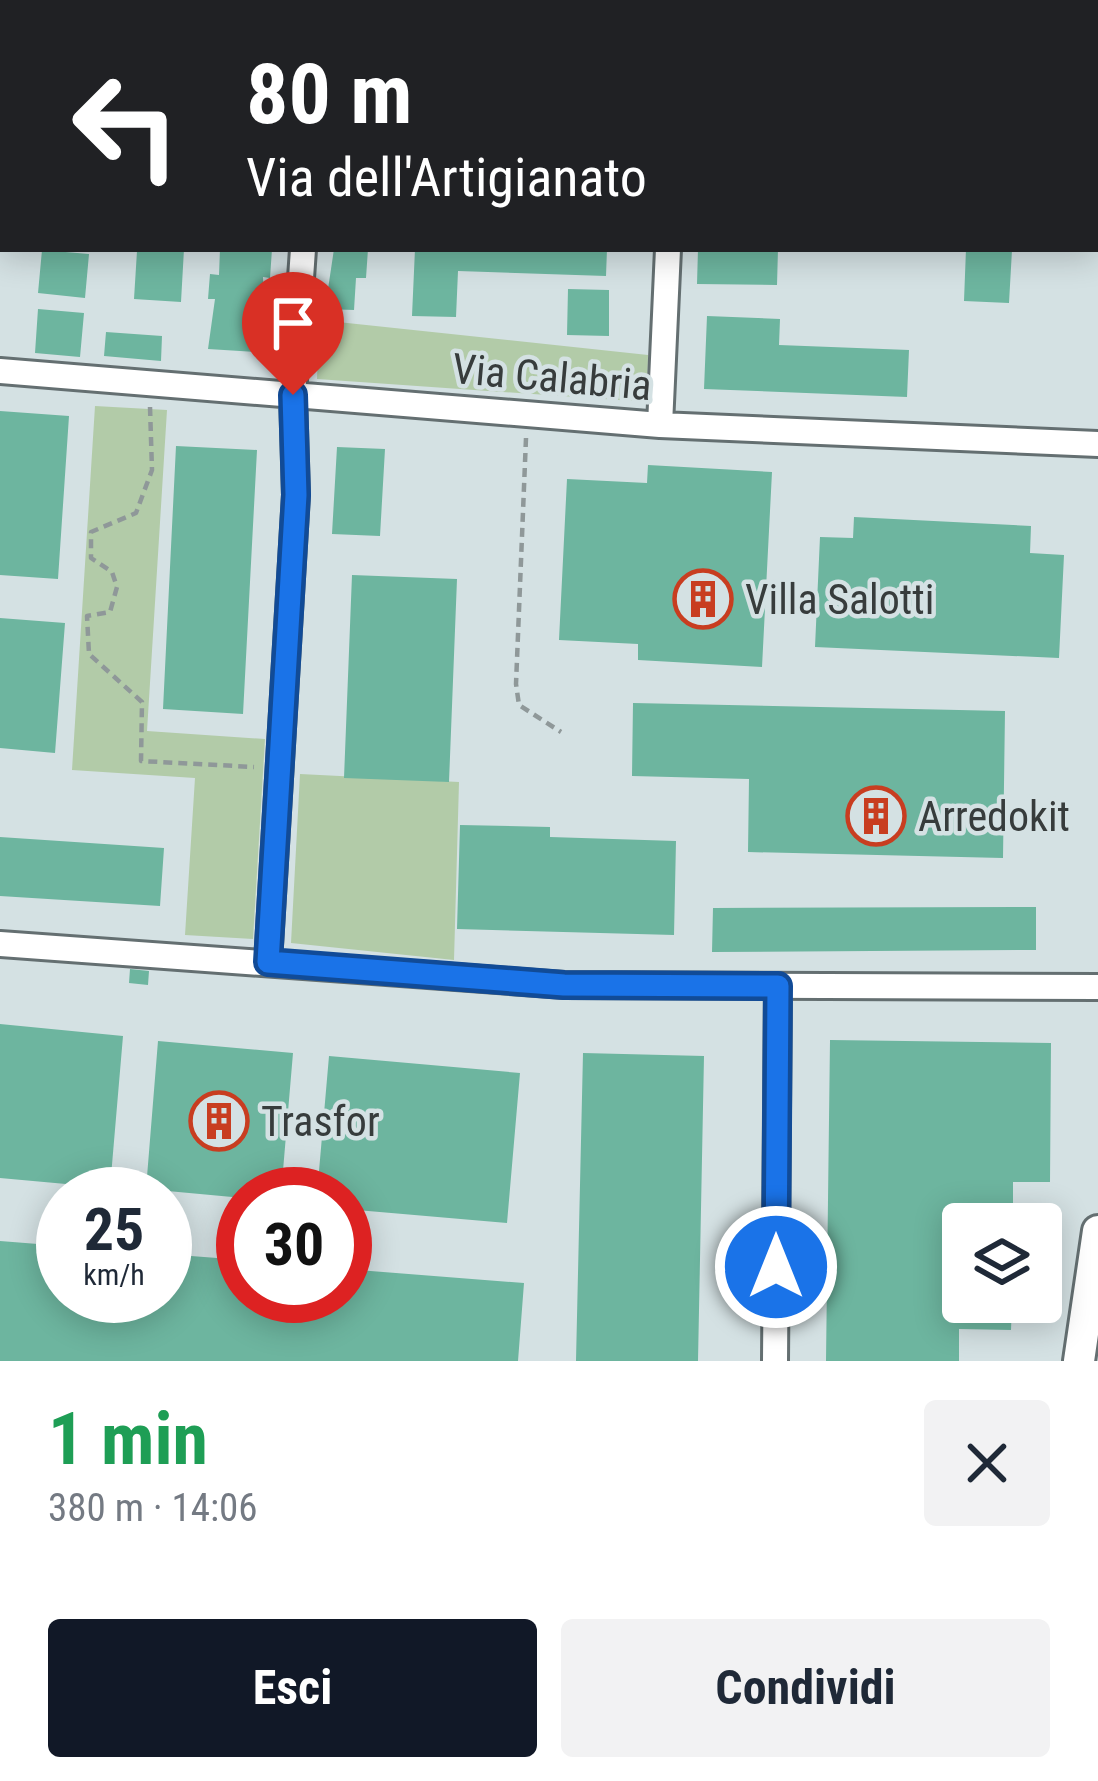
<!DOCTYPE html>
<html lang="it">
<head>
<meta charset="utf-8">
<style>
  :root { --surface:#fff; --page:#f2f2f3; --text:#1f2937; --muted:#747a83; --accent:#111827 }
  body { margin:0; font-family:"Roboto Condensed",sans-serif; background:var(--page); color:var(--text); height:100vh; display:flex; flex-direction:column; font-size:45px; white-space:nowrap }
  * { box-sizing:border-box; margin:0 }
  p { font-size:39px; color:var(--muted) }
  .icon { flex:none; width:66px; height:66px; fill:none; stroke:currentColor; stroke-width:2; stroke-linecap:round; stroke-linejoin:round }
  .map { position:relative; height:1361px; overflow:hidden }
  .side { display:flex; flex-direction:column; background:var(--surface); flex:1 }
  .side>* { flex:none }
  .hud { position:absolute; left:0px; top:0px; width:1098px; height:252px; box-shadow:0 6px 30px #0003; background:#202124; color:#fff; overflow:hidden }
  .tools { position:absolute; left:942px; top:1203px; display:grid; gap:24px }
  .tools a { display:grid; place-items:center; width:120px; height:120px; border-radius:12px; background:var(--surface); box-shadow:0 6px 30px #0003; font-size:60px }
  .speed { position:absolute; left:36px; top:1167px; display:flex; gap:24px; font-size:60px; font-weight:700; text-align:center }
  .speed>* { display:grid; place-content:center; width:156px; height:156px; border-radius:50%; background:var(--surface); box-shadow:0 6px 30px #0003; line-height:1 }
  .speed small { font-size:30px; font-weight:400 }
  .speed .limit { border:18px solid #d22; background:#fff; color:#111 }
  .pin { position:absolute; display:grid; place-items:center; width:102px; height:102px; color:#fff; margin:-123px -51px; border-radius:50% 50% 50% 0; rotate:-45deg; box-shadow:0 0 12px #0007 }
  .pin .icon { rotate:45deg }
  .me { position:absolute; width:132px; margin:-66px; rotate:0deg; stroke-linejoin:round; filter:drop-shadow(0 0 9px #0008) }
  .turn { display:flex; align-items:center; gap:42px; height:252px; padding:0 48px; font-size:54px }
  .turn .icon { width:156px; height:156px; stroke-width:2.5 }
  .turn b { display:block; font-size:84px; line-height:102px }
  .round { display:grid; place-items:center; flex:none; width:126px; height:126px; border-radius:12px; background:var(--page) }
  .headline { display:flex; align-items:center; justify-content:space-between; height:204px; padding:0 48px }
  h1 { font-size:72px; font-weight:700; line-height:90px; color:#1e9e55 }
  .cta { display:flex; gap:24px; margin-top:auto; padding:24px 48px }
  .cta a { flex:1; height:138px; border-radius:12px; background:var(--accent); color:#fff; font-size:48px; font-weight:700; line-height:138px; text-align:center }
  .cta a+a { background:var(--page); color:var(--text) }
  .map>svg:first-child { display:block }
  .green { fill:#b2cba8 }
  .building { fill:#6db59f }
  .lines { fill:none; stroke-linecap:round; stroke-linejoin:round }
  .minor-casing { stroke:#646f71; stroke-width:30 }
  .tertiary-casing { stroke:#646f71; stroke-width:36 }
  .path { stroke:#8f9899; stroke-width:4.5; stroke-dasharray:9 6; stroke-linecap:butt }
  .minor { stroke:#fff; stroke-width:24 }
  .tertiary { stroke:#fff; stroke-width:30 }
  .route-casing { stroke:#114b97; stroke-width:30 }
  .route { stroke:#1a73e8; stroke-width:21 }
  .labels { text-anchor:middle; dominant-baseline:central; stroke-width:9; stroke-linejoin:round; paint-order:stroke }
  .street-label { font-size:42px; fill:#373c3c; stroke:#d4e1e3 }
  .poi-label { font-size:42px; fill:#373c3c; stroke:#d4e1e3; text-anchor:start }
</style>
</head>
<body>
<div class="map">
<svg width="1098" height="1361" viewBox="0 0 1098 1361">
  <rect width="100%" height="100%" fill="#d4e1e3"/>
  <!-- green -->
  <path class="green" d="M319,320l329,35 -1,47 -330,-23z
    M95,406l72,4 -20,321 118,8 -12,200 -68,-4 10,-157 -123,-8z
    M300,774l159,8 -5,178 -163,-17z"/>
  <!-- building -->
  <path class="building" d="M162,249h22l-3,53 -47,-3 3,-48z
    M220,249h52l-2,29 -7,-1 2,51 -7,-1 -1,25 -49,-3 7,-50h-7l2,-25 9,1z
    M334,249h34l-2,29h-10l-2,32 -29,-1z
    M415,249h192l-1,27 -148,-5 -2,46 -44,-1z
    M698,249h80l-1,36 -80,-1z
    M966,249l46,1 -3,53 -45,-2z
    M42,250l47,4 -4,44 -47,-5z
    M568,289l41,1v46l-42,-1z
    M38,309l46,4 -4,44 -45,-4z
    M707,316l73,3 -1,26 130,5 -2,47 -203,-8z
    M106,332l56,4 -1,25 -57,-5z
    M0,411l69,5 -11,163 -58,-4z
    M176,446l81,4 -14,264 -80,-5z
    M337,447l48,2 -5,87 -48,-2z
    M648,465l124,7 -10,195 -124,-7v-16l-79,-4 8,-161 80,4z
    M854,517l177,9 -1,27 34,2 -5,103 -244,-11 5,-110 33,1z
    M352,575l105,4 -8,203 -105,-4z
    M0,618l65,5 -10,130 -55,-5z
    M633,703l372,8 -2,147 -255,-6 1,-73 -117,-3z
    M460,825l90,2v10l126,4 -2,94 -217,-6z
    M0,837l164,11 -4,58 -160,-10z
    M1036,907v43l-324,2 1,-44z
    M130,969l19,2 -1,14 -19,-2z
    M0,1024l123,12 -13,152 -110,-10z
    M830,1040l221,3 -1,139h-37v42h-50v78h49l-1,28 -52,-1v32h-133z
    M158,1041l135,12 -12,141 -38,4 -97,-9z
    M583,1053l121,3 -6,305h-122z
    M329,1056l191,17 -13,150 -162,-14v-15h-28z
    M0,1241l63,5v50h102v-42l78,6v36h102v-27l179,14 -6,78h-518z"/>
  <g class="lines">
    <defs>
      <path id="minor" d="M337,3l1,-3
        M680,3v-3
        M0,224h3
        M0,371l660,54 438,19
        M660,425l8,-176
        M0,944l564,41 534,2
        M268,962l28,-467 -3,-100 10,-146
        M775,1361l3,-375"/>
      <path id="tertiary" d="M1079,1361l19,-130"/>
    </defs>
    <!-- minor casing -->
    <use href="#minor" class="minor-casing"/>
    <!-- tertiary casing -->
    <use href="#tertiary" class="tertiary-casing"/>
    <!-- path -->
    <path class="path" d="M150,407l2,63 -16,43 -45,19v26l21,14 5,15 -7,25 -23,4 2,38 53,48 -1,59 113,6
      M526,438l-10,246 3,21 42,27"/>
    <!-- minor -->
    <use href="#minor" class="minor"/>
    <!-- tertiary -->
    <use href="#tertiary" class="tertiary"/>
  </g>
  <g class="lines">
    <defs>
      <path id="route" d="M293,395l3,100 -28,467 296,23 214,1 -2,281"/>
    </defs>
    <!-- route casing -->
    <use href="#route" class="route-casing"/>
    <!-- route -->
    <use href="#route" class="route"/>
  </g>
  <!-- icons -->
  <defs>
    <symbol id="building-ring" viewBox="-11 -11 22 22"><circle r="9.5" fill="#d4e1e3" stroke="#c83d20" stroke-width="1.5"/><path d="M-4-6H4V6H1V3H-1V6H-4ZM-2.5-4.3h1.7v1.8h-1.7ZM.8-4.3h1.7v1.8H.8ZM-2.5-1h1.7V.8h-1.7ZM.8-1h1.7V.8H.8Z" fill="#c83d20"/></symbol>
  </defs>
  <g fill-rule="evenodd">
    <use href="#building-ring" x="670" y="566" width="66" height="66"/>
    <use href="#building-ring" x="843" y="783" width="66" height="66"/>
    <use href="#building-ring" x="186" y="1088" width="66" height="66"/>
  </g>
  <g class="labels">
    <!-- street labels -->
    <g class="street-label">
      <text transform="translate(552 377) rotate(5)">Via Calabria</text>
    </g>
    <!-- poi labels -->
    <g class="poi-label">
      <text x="745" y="599">Villa Salotti</text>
      <text x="918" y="816">Arredokit</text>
      <text x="261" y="1121">Trasfor</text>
    </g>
  </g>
</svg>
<div class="tools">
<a><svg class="icon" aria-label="layers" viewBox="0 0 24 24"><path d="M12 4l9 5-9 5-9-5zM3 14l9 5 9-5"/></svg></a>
</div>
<div class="speed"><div>25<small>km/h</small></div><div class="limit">30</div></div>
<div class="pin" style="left:293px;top:395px;background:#d93025"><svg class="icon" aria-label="arrive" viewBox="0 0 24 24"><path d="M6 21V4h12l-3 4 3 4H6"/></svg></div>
<svg class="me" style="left:776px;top:1267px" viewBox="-20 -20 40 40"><circle r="17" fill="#1a73e8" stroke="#fff" stroke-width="3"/><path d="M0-11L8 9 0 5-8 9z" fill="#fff"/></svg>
<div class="hud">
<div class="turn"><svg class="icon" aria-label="left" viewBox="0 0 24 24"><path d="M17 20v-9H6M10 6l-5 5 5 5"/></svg><div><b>80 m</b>Via dell'Artigianato</div></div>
</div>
</div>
<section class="side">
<div class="headline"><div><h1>1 min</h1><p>380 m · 14:06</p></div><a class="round"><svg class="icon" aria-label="close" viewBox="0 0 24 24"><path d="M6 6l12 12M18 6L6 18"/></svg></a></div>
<div class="cta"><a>Esci</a><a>Condividi</a></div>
</section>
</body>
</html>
